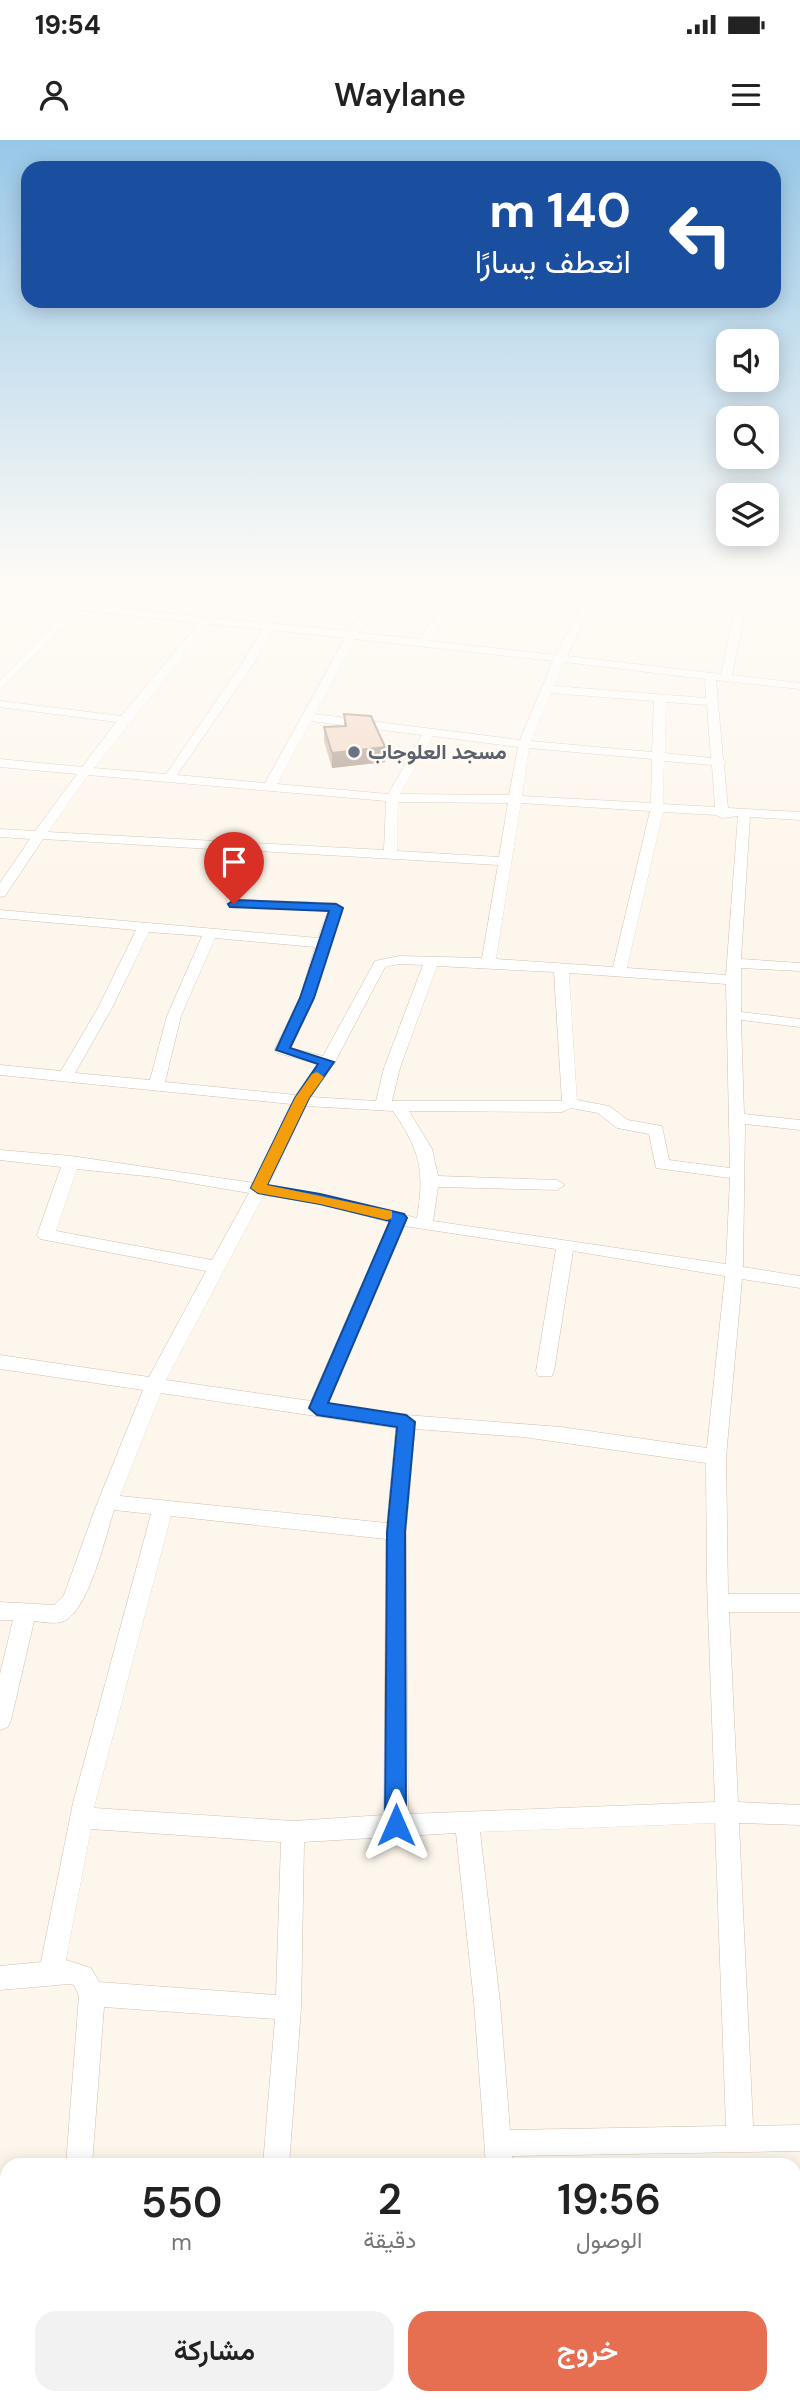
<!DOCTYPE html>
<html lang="ar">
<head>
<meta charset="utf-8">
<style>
  :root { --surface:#fff; --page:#f2f2f2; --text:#222; --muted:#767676; --accent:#e76f51 }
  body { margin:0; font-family:"DM Sans",Vazirmatn,sans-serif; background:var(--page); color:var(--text); direction:rtl; height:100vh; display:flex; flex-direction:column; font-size:26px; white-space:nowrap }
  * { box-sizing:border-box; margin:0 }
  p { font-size:23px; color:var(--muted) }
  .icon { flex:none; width:38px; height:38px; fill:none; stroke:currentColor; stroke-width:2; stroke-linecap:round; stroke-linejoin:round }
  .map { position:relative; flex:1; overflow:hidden; direction:ltr }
  .sheet { position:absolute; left:0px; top:2018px; width:802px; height:247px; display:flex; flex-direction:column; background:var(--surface); border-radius:21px 21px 0 0; box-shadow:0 4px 18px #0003; direction:rtl }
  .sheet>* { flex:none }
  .top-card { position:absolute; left:21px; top:21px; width:760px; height:147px; border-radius:21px; box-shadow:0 4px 18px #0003; direction:rtl; background:#1a4fa0; color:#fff; overflow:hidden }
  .controls { position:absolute; left:716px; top:189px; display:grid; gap:14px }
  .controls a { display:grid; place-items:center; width:63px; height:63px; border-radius:14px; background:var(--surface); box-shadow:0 4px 18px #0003; font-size:35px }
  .pin { position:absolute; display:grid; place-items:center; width:60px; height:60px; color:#fff; margin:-72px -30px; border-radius:50% 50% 50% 0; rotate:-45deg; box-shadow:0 0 7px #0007 }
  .pin .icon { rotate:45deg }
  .me { position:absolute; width:77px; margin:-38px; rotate:0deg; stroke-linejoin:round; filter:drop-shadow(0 0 5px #0008) }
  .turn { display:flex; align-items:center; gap:24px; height:147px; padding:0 35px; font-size:32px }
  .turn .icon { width:91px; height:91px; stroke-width:2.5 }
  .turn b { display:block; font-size:49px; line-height:60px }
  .eta { display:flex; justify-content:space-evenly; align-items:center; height:119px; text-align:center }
  .eta b { font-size:42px; font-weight:600; line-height:49px }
  .cta { display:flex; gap:14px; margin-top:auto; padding:14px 35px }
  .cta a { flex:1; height:80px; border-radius:21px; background:var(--accent); color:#fff; font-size:28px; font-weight:600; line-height:80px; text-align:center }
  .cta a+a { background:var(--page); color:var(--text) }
  .status { display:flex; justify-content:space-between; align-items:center; height:49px; padding:0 35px; background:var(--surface); direction:ltr }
  .status svg { height:19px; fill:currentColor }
  header { display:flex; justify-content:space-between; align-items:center; height:91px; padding:0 35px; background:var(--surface); font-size:32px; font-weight:600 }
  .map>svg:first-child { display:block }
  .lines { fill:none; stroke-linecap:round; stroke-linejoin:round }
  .minor-casing { stroke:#d1beb0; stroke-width:1 }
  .minor { fill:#fff; fill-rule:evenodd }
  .wall { fill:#d1b7a8 }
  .shaded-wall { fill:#aa9588 }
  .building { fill:#f3d5c3; stroke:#aa9588; stroke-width:2 }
  .route { fill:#1a73e8; stroke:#114b97; stroke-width:2 }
  .slow { fill:#f59e0b }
  .worship-dot { fill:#6b7280; stroke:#fffaf3; stroke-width:2.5 }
  .labels { text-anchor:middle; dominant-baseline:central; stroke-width:5; stroke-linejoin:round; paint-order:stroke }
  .far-worship-label { font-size:21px; font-weight:bold; fill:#5b616d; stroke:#fffaf3; text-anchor:start }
</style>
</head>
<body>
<div class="status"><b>19:54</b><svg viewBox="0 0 49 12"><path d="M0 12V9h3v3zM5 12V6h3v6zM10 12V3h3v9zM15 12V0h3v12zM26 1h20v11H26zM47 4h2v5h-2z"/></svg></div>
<header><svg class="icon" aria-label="menu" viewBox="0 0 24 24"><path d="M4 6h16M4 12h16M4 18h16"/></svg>Waylane<svg class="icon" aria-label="person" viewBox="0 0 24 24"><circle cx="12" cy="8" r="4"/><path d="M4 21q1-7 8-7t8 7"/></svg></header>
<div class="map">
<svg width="800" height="2264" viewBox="0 0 800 2264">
  <rect width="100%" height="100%" fill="#fdf6ec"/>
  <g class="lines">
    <defs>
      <path id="minor" d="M95,439h11l-20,26 118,12 34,-38h11l-35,39 135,13 38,-52h10l-38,54 61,6 41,-60h10l-41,62 126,14 38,-76h10l-37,77 154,18 17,-80 -67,-15h34l40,10 55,3v6l-51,-3 -17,80 68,8v6l-84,-9 7,79 3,3 -2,3 4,43 72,4v8l-50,-3 -9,142 59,4v8l-59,-3v44l59,7v8l-59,-7 3,94 56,6v10l-55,-6 -2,143 57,9v12l-58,-9 -16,178 2,137h72v18h-71l9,190 62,3v20l-61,-2 14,303 47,-1v26l-288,5v9h-26l-12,-163 -18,-169 -152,9 -3,166 -12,157h-26l12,-146 -171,-12 -12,158h-26l13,-169 -5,-11 -5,-1 -69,6v-24l41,-4 32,-159 78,-289 -37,-4c-9,28 -24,95 -48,110 -8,5 -23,2 -32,1l-23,99 -3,7 -8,3v-56l13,-54h-13v-18l54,3 10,-10 31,-86 48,-119 -143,-21v-14l149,22 57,-106 -166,-32 -3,-4 24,-68 -61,-7v-10l71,6 183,27 37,-79 -291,-29v-10l61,6 37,-63 38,-78 -136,-12v-8l318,28 10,-27 -99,-4 -3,-8 19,-48 -202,-12 -38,57 -5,1v-14l30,-44 -30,-2v-8l35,2 42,-57 -77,-7v-8l82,8 34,-45 -116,-15v-6l121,15 78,-93 -118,-13 -81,79v-9l74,-75zM209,484l53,5 -19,33 -77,112 -72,-6zM272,490l73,8 -80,145 -88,-8 78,-113zM355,499l198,22 -33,79 -205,-26zM564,522l141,17 1,19 -152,-12zM551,553l103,8 -2,51 -121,-11zM666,562l41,3 4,53 -46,-5zM311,581l111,14 -34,59 -111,-10zM433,596l85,11 -9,48 -109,-1zM529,608l123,11 -1,44 -129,-7zM664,621l48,4 3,42 -52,-3zM88,635l298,26 -2,49 -336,-18zM398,662l110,1 -9,54 -102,-6zM521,663l129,8 -37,156 -117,-8zM663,672l53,3 6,3 16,-2 -12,159 -99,-7zM258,711l240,14 -16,93 -83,-2 -24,5 -52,95 -32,-8 23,-50 29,-91 -7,-4 -96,-3zM149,792l53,4 -35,80 -17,64 -75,-7 37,-65zM215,798l100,9 -15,51 -26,52 3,3 41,11 -22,31 -131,-13 16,-66zM399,824l24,1 -39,103 -8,33 -65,-4 24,-35 50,-95zM437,826l117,6 8,129h-170l8,-33zM569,833l157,11 4,184 -61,-8 -7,-34 -34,-6 -19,-14 -32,-6zM306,966l87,5c27,39 32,60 24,107l-97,-24 -51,-9zM571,968l27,5 19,15 32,6 7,34 74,10 -4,86 -293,-43 5,-34 119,3 8,-5 -8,-5 -119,-4 -6,-27 -23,-38 153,1zM77,1029l78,8 94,16 -37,67 -156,-29zM264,1055l56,9 69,18 -78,179 -145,-21zM404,1086l152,23 -20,122 2,5h14l2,-5 19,-120 152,25 -18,172 -146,-21 -155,-12 -78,-11zM161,1253l235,35 -9,95 -267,-27zM415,1289l108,8 183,26 1,119 8,220 -307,12 -2,-282zM171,1376l215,23 -2,276 -91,6 -199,-13zM715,1683l11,303 -216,4 -10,-128 -20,-170zM91,1689l190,13 -5,153 -177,-13 -8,-14 -25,-8z
        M46,2258h29l1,6h-30z
        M248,2258h29l1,6h-30z
        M485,2258h29l1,6h-30z
        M549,2258h52l3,6h-52z"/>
    </defs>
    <!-- minor casing -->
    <use href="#minor" class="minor-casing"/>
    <!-- minor -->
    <use href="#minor" class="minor"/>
  </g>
  <!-- wall -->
  <path class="wall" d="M344,574l41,33v15l-53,6 -8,-27v-14l20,-1z"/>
  <!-- shaded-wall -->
  <path class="shaded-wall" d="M385,607v15l-53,6v-15z"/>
  <!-- building -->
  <path class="building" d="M344,574l27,2 14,31 -53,6 -8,-26 22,-1z"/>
  <!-- sky -->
  <linearGradient id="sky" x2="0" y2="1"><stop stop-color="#97c7e8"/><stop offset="0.58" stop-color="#fefbf6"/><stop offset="1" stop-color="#fefbf6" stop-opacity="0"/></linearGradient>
  <rect width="800" height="756" fill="url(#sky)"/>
  <!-- route -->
  <path class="route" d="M234,760l102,4 7,4 -29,90 -24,50 44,14 -25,36 -42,87 53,9 84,20 3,4 -79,185 78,12 9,7 -10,110 1,293 -3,7 -7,3 -8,-3 -3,-7 2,-293 10,-105 -80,-12 -8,-7 81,-187 -70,-17 -62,-11 -7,-5 44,-90 23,-34 -42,-14 24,-52 29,-87 -99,-4 -2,-3z"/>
  <!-- slow -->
  <path class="slow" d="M317,932l7,5 -15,21 -42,87 120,25 5,1v7l-5,2 -67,-16 -62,-11 -7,-5 44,-90 17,-24z"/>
  <!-- markers -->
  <circle class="worship-dot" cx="354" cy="612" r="7"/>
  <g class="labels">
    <!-- far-worship labels -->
    <g class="far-worship-label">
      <text x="368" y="612">مسجد العلوجاب</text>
    </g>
  </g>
</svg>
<div class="controls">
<a><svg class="icon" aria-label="sound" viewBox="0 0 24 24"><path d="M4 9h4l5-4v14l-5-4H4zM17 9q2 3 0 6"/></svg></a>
<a><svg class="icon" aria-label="search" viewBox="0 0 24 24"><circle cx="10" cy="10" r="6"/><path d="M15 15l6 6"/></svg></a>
<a><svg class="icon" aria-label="layers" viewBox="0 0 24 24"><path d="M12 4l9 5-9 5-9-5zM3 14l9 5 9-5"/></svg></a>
</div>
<div class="pin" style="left:234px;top:764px;background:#d93025"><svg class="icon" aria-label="arrive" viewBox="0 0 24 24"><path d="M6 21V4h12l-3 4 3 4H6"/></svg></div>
<svg class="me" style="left:396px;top:1685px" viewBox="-20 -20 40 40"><path d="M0-17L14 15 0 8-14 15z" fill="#1a73e8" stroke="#fff" stroke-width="4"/></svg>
<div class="top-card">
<div class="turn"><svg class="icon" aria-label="left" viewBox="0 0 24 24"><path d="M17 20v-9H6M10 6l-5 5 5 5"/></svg><div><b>140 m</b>انعطف يسارًا</div></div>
</div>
<section class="sheet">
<div class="eta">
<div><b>19:56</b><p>الوصول</p></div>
<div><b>2</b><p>دقيقة</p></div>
<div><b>550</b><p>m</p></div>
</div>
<div class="cta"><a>خروج</a><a>مشاركة</a></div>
</section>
</div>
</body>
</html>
